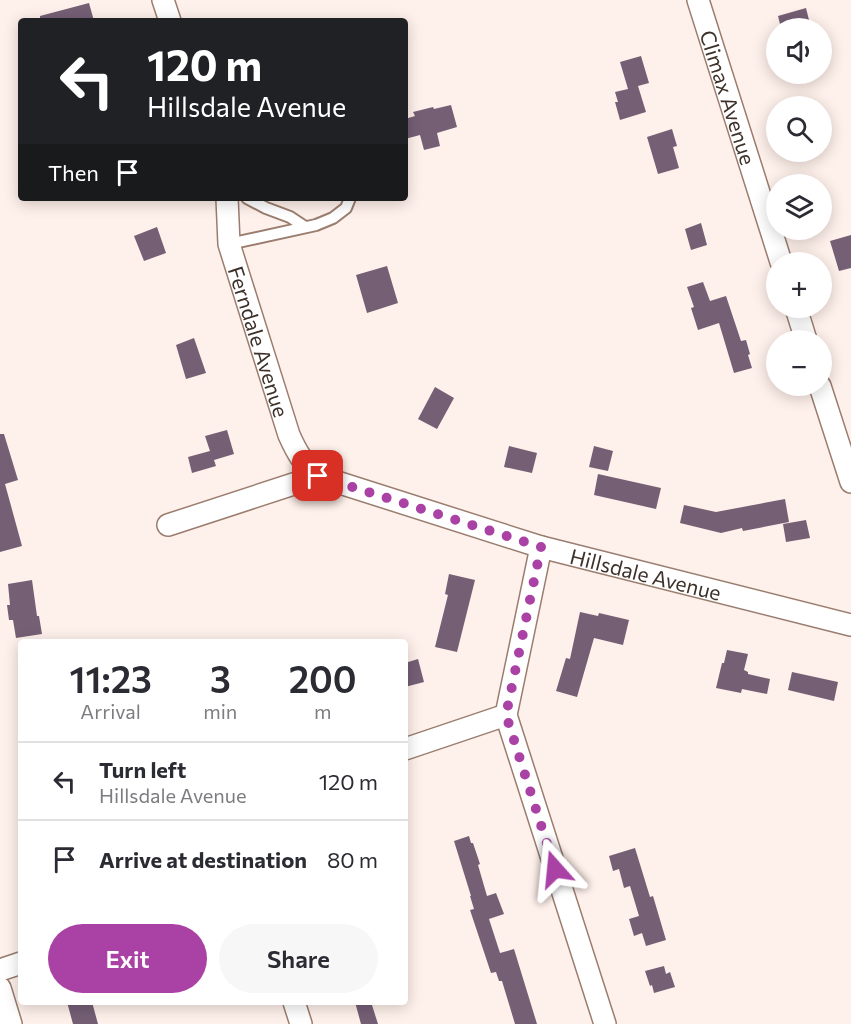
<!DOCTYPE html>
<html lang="en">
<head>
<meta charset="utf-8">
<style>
  :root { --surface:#fff; --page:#f7f7f7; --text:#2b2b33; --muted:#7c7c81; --line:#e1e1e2; --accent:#aa42a5 }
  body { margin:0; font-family:Commissioner,sans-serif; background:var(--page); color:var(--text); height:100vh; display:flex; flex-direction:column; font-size:22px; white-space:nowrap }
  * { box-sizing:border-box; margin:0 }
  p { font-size:20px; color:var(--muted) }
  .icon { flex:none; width:33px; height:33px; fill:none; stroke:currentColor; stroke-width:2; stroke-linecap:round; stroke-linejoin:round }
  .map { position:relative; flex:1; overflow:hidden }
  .details { position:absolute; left:18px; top:639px; width:390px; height:366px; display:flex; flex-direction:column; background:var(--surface); border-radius:6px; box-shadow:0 3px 15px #0003 }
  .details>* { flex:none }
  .top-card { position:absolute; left:18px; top:18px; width:390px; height:183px; border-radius:6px; box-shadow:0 3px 15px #0003; background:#202124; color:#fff; overflow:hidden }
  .fabs { position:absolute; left:766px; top:18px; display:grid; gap:12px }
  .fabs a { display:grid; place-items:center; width:66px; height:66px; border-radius:50%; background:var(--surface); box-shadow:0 3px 15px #0003; font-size:30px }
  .pin { position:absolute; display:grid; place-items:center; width:51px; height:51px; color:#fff; margin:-26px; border-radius:12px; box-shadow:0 3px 9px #0006 }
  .me { position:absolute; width:66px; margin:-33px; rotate:342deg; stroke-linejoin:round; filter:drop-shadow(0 0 4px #0008) }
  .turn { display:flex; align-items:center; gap:21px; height:126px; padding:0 30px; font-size:27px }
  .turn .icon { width:78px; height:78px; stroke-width:2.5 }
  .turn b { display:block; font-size:42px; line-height:51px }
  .then { display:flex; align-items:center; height:57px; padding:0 30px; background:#0003; gap:12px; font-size:22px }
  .eta { display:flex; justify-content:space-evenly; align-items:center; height:102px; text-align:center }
  .eta b { font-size:36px; font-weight:600; line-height:42px }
  .primary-button { display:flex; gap:12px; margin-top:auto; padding:12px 30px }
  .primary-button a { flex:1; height:69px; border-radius:36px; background:var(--accent); color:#fff; font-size:24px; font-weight:600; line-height:69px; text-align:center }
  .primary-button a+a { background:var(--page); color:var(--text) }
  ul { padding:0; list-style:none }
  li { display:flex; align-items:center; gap:18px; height:78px; padding:0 30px; border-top:2px solid var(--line) }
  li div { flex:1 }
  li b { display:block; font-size:22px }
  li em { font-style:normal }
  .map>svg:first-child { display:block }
  .building { fill:#755f75 }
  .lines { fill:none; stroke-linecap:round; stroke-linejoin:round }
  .service-casing { stroke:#9a7d6e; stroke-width:14 }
  .minor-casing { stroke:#9a7d6e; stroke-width:24 }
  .service { stroke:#fff; stroke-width:10 }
  .minor { stroke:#fff; stroke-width:21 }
  .route { stroke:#aa42a5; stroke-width:10; stroke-dasharray:0 18 }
  .labels { text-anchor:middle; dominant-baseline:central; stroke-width:6; stroke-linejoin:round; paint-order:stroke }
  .street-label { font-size:21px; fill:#3d312a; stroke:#fef0ea }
</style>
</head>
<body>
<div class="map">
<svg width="851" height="1024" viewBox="0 0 851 1024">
  <rect width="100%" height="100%" fill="#fef0ea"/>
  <!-- building -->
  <path class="building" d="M89,3l5,18h-54v-5z
    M806,8l5,20h-30l-3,-12z
    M641,56l8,27 -11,3 8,26 -26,8 -5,-18h3l-3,-10 13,-3 -8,-27z
    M451,105l6,22 -20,6 3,13 -16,4 -4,-15 -15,4v-20l10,-3 -2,-4 20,-5 1,2z
    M672,129l5,17 -4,1 6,21 -21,6 -11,-37z
    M701,223l6,22 -16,5 -6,-21z
    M157,227l9,26 -22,8 -10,-25z
    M851,235v33l-12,3 -9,-30z
    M387,266l11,37 -31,10 -11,-38z
    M703,282l7,19 16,-5 15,45 5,-1 4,14 -2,1 4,13 -18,5 -15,-50 -21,7 -7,-22 3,-1 -7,-20z
    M194,338l12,35 -20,6 -10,-34z
    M435,387l19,11 -17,31 -19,-10z
    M227,430l7,24 -20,6 2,6 -24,7 -4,-16 22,-6 -5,-15z
    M0,434h4l14,46 -13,4 17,62 -22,6z
    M509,446l28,7 -5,20 -28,-6z
    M594,446l19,5 -5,20 -19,-4z
    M598,474l63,14 -5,21 -62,-14z
    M785,499l4,23 -46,9 -1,-3 -21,5 -41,-10 4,-18 32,7z
    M806,520l4,18 -24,4 -3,-18z
    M449,574l26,6 -18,72 -22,-5 13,-52 -3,-1z
    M32,580l5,36h2l3,18 -26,4 -3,-18h-4l-2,-15h3l-2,-21z
    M580,612l18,4 1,-3 30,7 -6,25 -29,-7 -17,59 -21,-6 10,-33 4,1z
    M727,650l21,4 -4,16 4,2v2l22,5 -3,15 -25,-5 -1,4 -25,-5 6,-25h2z
    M418,659l6,23 -19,5v-24z
    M792,672l46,10 -4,19 -46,-11z
    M469,836l2,7h2l7,21 -2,1 9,31 9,-3 8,21 -15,5 11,34 14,-4 23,75h-22l-13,-43h-3l-3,-9 -5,1 -21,-63 4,-1 -4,-13h1l-17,-55z
    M635,848l15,49 3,-1 13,44 -20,6 -4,-13 -8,3 -5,-17 10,-3 -9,-30 -6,2 -5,-19 -6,2 -4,-15z
    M664,966l2,8 4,-2 5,15 -21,6 -2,-8 -2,1 -5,-15z
    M67,1002h25l6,22h-25z
    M355,1002h16l7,22h-17z"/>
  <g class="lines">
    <defs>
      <path id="service" d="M247,198l19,10 24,9 15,10
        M229,244l87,-19 17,-7 13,-10 4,-10"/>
      <g id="minor">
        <path d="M163,0l7,21"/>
        <path id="s1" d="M698,0l83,262"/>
        <path id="s2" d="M227,198l2,46 60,191c8,18 14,28 29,41"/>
        <path d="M796,308l10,32"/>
        <path d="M820,386l31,96"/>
        <path id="s3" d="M168,525l150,-49 223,71 310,78"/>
        <path d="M541,547l-35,168 99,309"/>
        <path d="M405,749l101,-34"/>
        <path d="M0,970l21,-7"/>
        <path d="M0,988l11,36"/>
        <path d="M294,1002l7,22"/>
      </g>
    </defs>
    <!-- service casing -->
    <use href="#service" class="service-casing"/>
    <!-- minor casing -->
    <use href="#minor" class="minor-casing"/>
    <!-- service -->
    <use href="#service" class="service"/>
    <!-- minor -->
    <use href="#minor" class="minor"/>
  </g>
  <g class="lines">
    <!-- route -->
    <path class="route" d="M318,476l223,71 -35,168 49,154"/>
  </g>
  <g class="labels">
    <!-- street labels -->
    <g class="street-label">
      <text stroke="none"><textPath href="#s1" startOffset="102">Climax Avenue</textPath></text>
      <text stroke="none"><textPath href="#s2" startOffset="148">Ferndale Avenue</textPath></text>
      <text stroke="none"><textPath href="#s3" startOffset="500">Hillsdale Avenue</textPath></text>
    </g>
  </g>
</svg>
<div class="fabs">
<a><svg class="icon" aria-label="sound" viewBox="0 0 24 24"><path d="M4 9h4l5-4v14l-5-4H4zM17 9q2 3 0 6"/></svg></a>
<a><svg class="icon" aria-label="search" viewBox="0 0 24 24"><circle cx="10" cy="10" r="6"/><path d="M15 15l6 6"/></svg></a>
<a><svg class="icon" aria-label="layers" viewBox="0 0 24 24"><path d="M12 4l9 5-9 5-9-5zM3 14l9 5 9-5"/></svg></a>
<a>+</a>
<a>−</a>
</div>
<div class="pin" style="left:318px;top:476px;background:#d93025"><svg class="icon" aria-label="arrive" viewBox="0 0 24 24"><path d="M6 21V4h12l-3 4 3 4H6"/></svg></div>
<svg class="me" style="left:555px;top:869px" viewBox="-20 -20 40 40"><path d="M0-17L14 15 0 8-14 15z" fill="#aa42a5" stroke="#fff" stroke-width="4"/></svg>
<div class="top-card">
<div class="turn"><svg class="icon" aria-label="left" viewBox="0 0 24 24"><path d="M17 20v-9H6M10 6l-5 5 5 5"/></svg><div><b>120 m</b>Hillsdale Avenue</div></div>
<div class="then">Then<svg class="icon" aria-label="arrive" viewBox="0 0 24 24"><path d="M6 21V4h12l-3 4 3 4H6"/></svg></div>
</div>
<section class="details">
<div class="eta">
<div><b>11:23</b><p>Arrival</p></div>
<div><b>3</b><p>min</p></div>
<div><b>200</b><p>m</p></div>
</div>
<ul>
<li><svg class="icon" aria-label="left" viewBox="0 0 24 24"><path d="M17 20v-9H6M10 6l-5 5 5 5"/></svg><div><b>Turn left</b><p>Hillsdale Avenue</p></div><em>120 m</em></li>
<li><svg class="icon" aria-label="arrive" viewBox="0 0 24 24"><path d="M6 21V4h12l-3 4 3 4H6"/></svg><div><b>Arrive at destination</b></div><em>80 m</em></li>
</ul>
<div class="primary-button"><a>Exit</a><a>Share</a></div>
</section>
</div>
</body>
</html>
